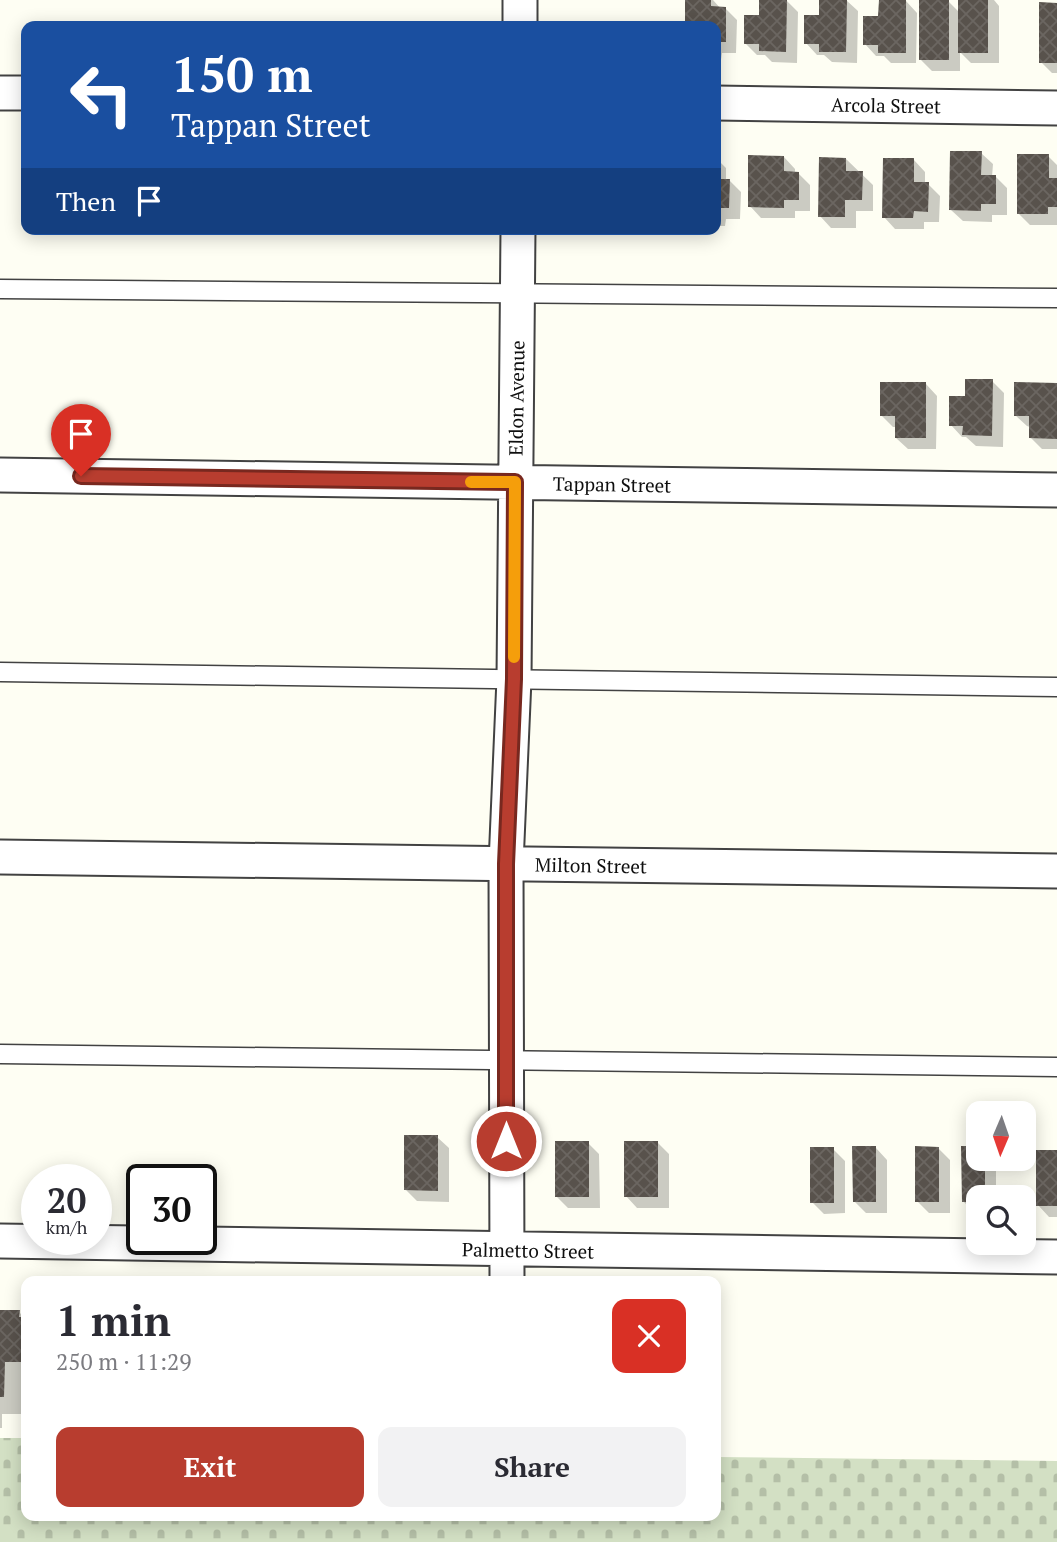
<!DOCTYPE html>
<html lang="en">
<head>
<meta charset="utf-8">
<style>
  :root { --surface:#fff; --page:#f2f2f3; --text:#2b2b33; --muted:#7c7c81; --accent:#b83d2f }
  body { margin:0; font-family:"PT Serif",serif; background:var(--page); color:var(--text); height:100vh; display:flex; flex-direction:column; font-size:26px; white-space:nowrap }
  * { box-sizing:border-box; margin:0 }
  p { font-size:23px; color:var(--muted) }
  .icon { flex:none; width:38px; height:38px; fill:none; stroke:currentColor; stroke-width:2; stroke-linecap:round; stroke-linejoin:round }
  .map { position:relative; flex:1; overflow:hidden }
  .panel { position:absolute; left:21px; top:1276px; width:700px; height:245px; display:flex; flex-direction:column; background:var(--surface); border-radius:14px; box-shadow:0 4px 18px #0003 }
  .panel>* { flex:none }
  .banner { position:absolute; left:21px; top:21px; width:700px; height:214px; border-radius:14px; box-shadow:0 4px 18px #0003; background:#1a4fa0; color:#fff; overflow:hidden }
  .needle { width:46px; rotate:182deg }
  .buttons { position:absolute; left:966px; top:1101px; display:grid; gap:14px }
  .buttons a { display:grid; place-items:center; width:70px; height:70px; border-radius:14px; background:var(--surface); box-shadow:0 4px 18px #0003; font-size:35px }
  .speed { position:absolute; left:21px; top:1164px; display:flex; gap:14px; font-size:35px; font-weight:700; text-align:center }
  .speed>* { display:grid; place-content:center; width:91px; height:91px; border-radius:50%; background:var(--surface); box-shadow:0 4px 18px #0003; line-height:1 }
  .speed small { font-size:18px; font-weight:400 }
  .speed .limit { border:4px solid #111; border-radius:10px; background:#fff; color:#111 }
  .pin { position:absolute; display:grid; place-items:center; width:60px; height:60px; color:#fff; margin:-72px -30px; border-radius:50% 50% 50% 0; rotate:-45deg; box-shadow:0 0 7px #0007 }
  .pin .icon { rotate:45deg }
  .me { position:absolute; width:77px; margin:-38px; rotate:0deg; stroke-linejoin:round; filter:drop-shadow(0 0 5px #0008) }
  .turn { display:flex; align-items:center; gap:24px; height:147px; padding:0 35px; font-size:32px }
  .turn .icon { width:91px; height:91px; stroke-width:2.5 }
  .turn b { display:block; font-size:49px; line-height:60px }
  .then { display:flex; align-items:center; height:66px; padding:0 35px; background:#0003; gap:14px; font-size:26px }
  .round { display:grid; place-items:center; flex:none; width:74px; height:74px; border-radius:14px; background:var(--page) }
  .headline { display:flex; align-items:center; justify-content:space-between; height:119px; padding:0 35px }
  h1 { font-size:42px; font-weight:800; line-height:52px }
  .button { display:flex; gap:14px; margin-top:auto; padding:14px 35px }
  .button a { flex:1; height:80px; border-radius:14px; background:var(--accent); color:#fff; font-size:28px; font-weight:800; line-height:80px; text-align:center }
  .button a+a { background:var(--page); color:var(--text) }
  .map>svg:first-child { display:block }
  .cemetery { fill:url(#cemetery-stones) }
  .shadow { fill:#0003 }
  .building { fill:url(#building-cross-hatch) }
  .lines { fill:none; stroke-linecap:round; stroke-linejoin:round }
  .service-casing { stroke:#424242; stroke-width:21 }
  .minor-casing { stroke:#424242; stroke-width:37 }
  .service { stroke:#fff; stroke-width:18 }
  .minor { stroke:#fff; stroke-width:33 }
  .route-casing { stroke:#78281f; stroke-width:18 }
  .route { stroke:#b83d2f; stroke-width:12 }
  .slow { stroke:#f59e0b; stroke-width:12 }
  .labels { text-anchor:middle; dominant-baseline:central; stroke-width:7; stroke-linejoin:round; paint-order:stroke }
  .street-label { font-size:19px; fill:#0f0f0f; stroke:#fff }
</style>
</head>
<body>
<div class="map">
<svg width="1057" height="1542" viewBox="0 0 1057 1542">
  <defs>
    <pattern id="cemetery-stones" width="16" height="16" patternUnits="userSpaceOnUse" patternTransform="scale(1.75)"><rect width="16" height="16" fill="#d3e0c4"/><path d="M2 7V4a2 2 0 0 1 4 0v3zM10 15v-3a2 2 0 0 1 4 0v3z" fill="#b4bfa7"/></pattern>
    <pattern id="building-cross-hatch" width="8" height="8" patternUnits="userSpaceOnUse" patternTransform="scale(1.75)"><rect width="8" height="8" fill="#58524c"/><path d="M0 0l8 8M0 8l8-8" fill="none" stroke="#6b6661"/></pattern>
  </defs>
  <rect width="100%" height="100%" fill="#fefef3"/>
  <!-- cemetery -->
  <path class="cemetery" d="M0,1438h26v78h690v-59l341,4v81h-1057z"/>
  <!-- shadow -->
  <path class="shadow" d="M687,0h26l8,9h5l11,11 -1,33h-14l-1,7h-5v-34h-30z
    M761,0h25l12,12 -1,51 -25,-1 -7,-7h-8l-12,-12 16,-26z
    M821,0h25l12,11 -1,52 -25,-1 -8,-7h-7l-11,-12 15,-26z
    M960,0h34l5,6v57h-28l-11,-11v19h-28l-11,-11 28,-58 11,11z
    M906,1l11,12 -1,50h-25l-7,-7h-8l-11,-12 15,-26z
    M1057,4v69h-5l-11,-11z
    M981,153l12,11 -1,13h4l11,11v27h-15v7l-29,-1 -12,-11z
    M1048,156l9,9v60h-27l-12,-12z
    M784,157l11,12v4h3l12,12v26h-15v7h-34l-11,-12z
    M716,158l10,10v12h3l12,12 -1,27h-14l-1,7h-9z
    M846,159l27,26v26h-17v17h-25l-11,-12z
    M914,160l11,12v12h3l12,12 -1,26h-15v7h-29l-11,-12z
    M992,381l12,12 -1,54 -27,-1 -10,-9h-4l-11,-12 16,-27z
    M926,384l11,12 -1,53h-28l-12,-11 1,-11h-4l-12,-12z
    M1057,384v65h-15l-12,-12v-10l-3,-1 -12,-11z
    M437,1137l12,11v54l-32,-1 -11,-11z
    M588,1143l11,11 1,54h-32l-12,-12z
    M658,1143l11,11v54h-32l-11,-12z
    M876,1148l11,12v53h-21l-12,-12z
    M938,1148l12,12v53h-21l-12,-12z
    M963,1148h15v10l18,2v37h-18v16h-3l-12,-12z
    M833,1149l12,12v52l-21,1 -12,-12z
    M1057,1152v65h-8l-11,-12z
    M0,1312h19l6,6 1,-4v65h-5v35h-19v14h-2z"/>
  <!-- building -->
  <path class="building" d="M685,0h26v6l15,1v35h-10v-16h-31z
    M759,0h28l-1,52 -27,-1v-7h-15v-29h15z
    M819,0h28l-1,52h-27v-8h-15v-29h15z
    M879,0h27v53h-28v-8h-15v-29h15z
    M919,0h30v60h-30z
    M958,0h30v53h-30z
    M1039,2l18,1v60h-18z
    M950,151h32l-1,24h15v29h-15v7l-32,-1z
    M1017,154h32v24h8v29h-9v7h-31z
    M748,155l36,1v15l15,1v28h-15v8l-36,-1z
    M819,157l27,1v13h17l-1,29h-17v17h-27z
    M883,158h31v24h15l-1,30 -14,-1 -1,7h-31z
    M716,179h14l-1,29h-13z
    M965,379h28l-1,57 -30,-1 1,-9h-14v-30h16z
    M880,382h46v56h-31v-22h-15z
    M1014,382l43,1v56l-28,-1v-22h-15z
    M404,1135h34v56l-34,-1z
    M555,1141h34v56h-34z
    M624,1141h34v56h-34z
    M852,1146h24v56h-23z
    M915,1146l24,1v55h-24z
    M961,1146h17v12h7v39h-7v5h-16z
    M810,1147h24v56h-24z
    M1036,1150h21v56h-21z
    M24,1308h2v54h-21l-1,35h-4v-87h20l-1,7h5z"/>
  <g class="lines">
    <defs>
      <path id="service" d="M0,289l1057,9
        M0,672l1057,15
        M0,1054l1057,13"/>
      <path id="minor" d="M520,26v-26
        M0,93h26
        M716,103l341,5
        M0,475l1057,15
        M0,857l1057,14
        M0,1241l1057,16
        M507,1281l-1,-417 8,-185 4,-450"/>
    </defs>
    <!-- service casing -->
    <use href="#service" class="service-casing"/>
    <!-- minor casing -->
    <use href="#minor" class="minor-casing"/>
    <!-- service -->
    <use href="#service" class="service"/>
    <!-- minor -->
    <use href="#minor" class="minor"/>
  </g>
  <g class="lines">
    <defs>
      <path id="route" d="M81,476l434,6 -1,197 -8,185v277"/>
    </defs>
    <!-- route casing -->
    <use href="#route" class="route-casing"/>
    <!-- route -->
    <use href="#route" class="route"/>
    <!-- slow -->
    <path class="slow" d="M471,482h44l-1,175"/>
  </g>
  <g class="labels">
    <!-- street labels -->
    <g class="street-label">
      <text transform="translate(886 105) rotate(1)">Arcola Street</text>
      <text transform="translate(516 398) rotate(-89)">Eldon Avenue</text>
      <text transform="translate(612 484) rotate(1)">Tappan Street</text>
      <text transform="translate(591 865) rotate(1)">Milton Street</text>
      <text transform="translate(528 1250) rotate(1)">Palmetto Street</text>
    </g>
  </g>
</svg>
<div class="buttons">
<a><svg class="needle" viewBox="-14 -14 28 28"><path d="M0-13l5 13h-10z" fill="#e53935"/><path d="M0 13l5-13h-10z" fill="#7c7c81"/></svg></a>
<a><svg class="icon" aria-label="search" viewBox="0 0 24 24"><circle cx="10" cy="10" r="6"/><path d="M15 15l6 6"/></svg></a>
</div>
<div class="speed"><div>20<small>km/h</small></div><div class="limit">30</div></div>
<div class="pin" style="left:81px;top:476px;background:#d93025"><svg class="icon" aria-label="arrive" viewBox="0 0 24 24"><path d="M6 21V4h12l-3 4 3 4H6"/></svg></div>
<svg class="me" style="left:506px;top:1141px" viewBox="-20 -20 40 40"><circle r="17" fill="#b83d2f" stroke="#fff" stroke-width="3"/><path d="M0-11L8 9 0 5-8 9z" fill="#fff"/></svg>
<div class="banner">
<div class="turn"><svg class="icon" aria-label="left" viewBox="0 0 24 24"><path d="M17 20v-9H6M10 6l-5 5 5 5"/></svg><div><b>150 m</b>Tappan Street</div></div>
<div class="then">Then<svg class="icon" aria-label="arrive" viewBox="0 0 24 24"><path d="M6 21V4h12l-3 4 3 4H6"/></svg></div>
</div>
<section class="panel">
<div class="headline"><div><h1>1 min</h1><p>250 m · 11:29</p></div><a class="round" style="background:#d93025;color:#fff"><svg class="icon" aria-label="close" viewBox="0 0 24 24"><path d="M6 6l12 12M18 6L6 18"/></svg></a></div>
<div class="button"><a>Exit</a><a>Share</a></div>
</section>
</div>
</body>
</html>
